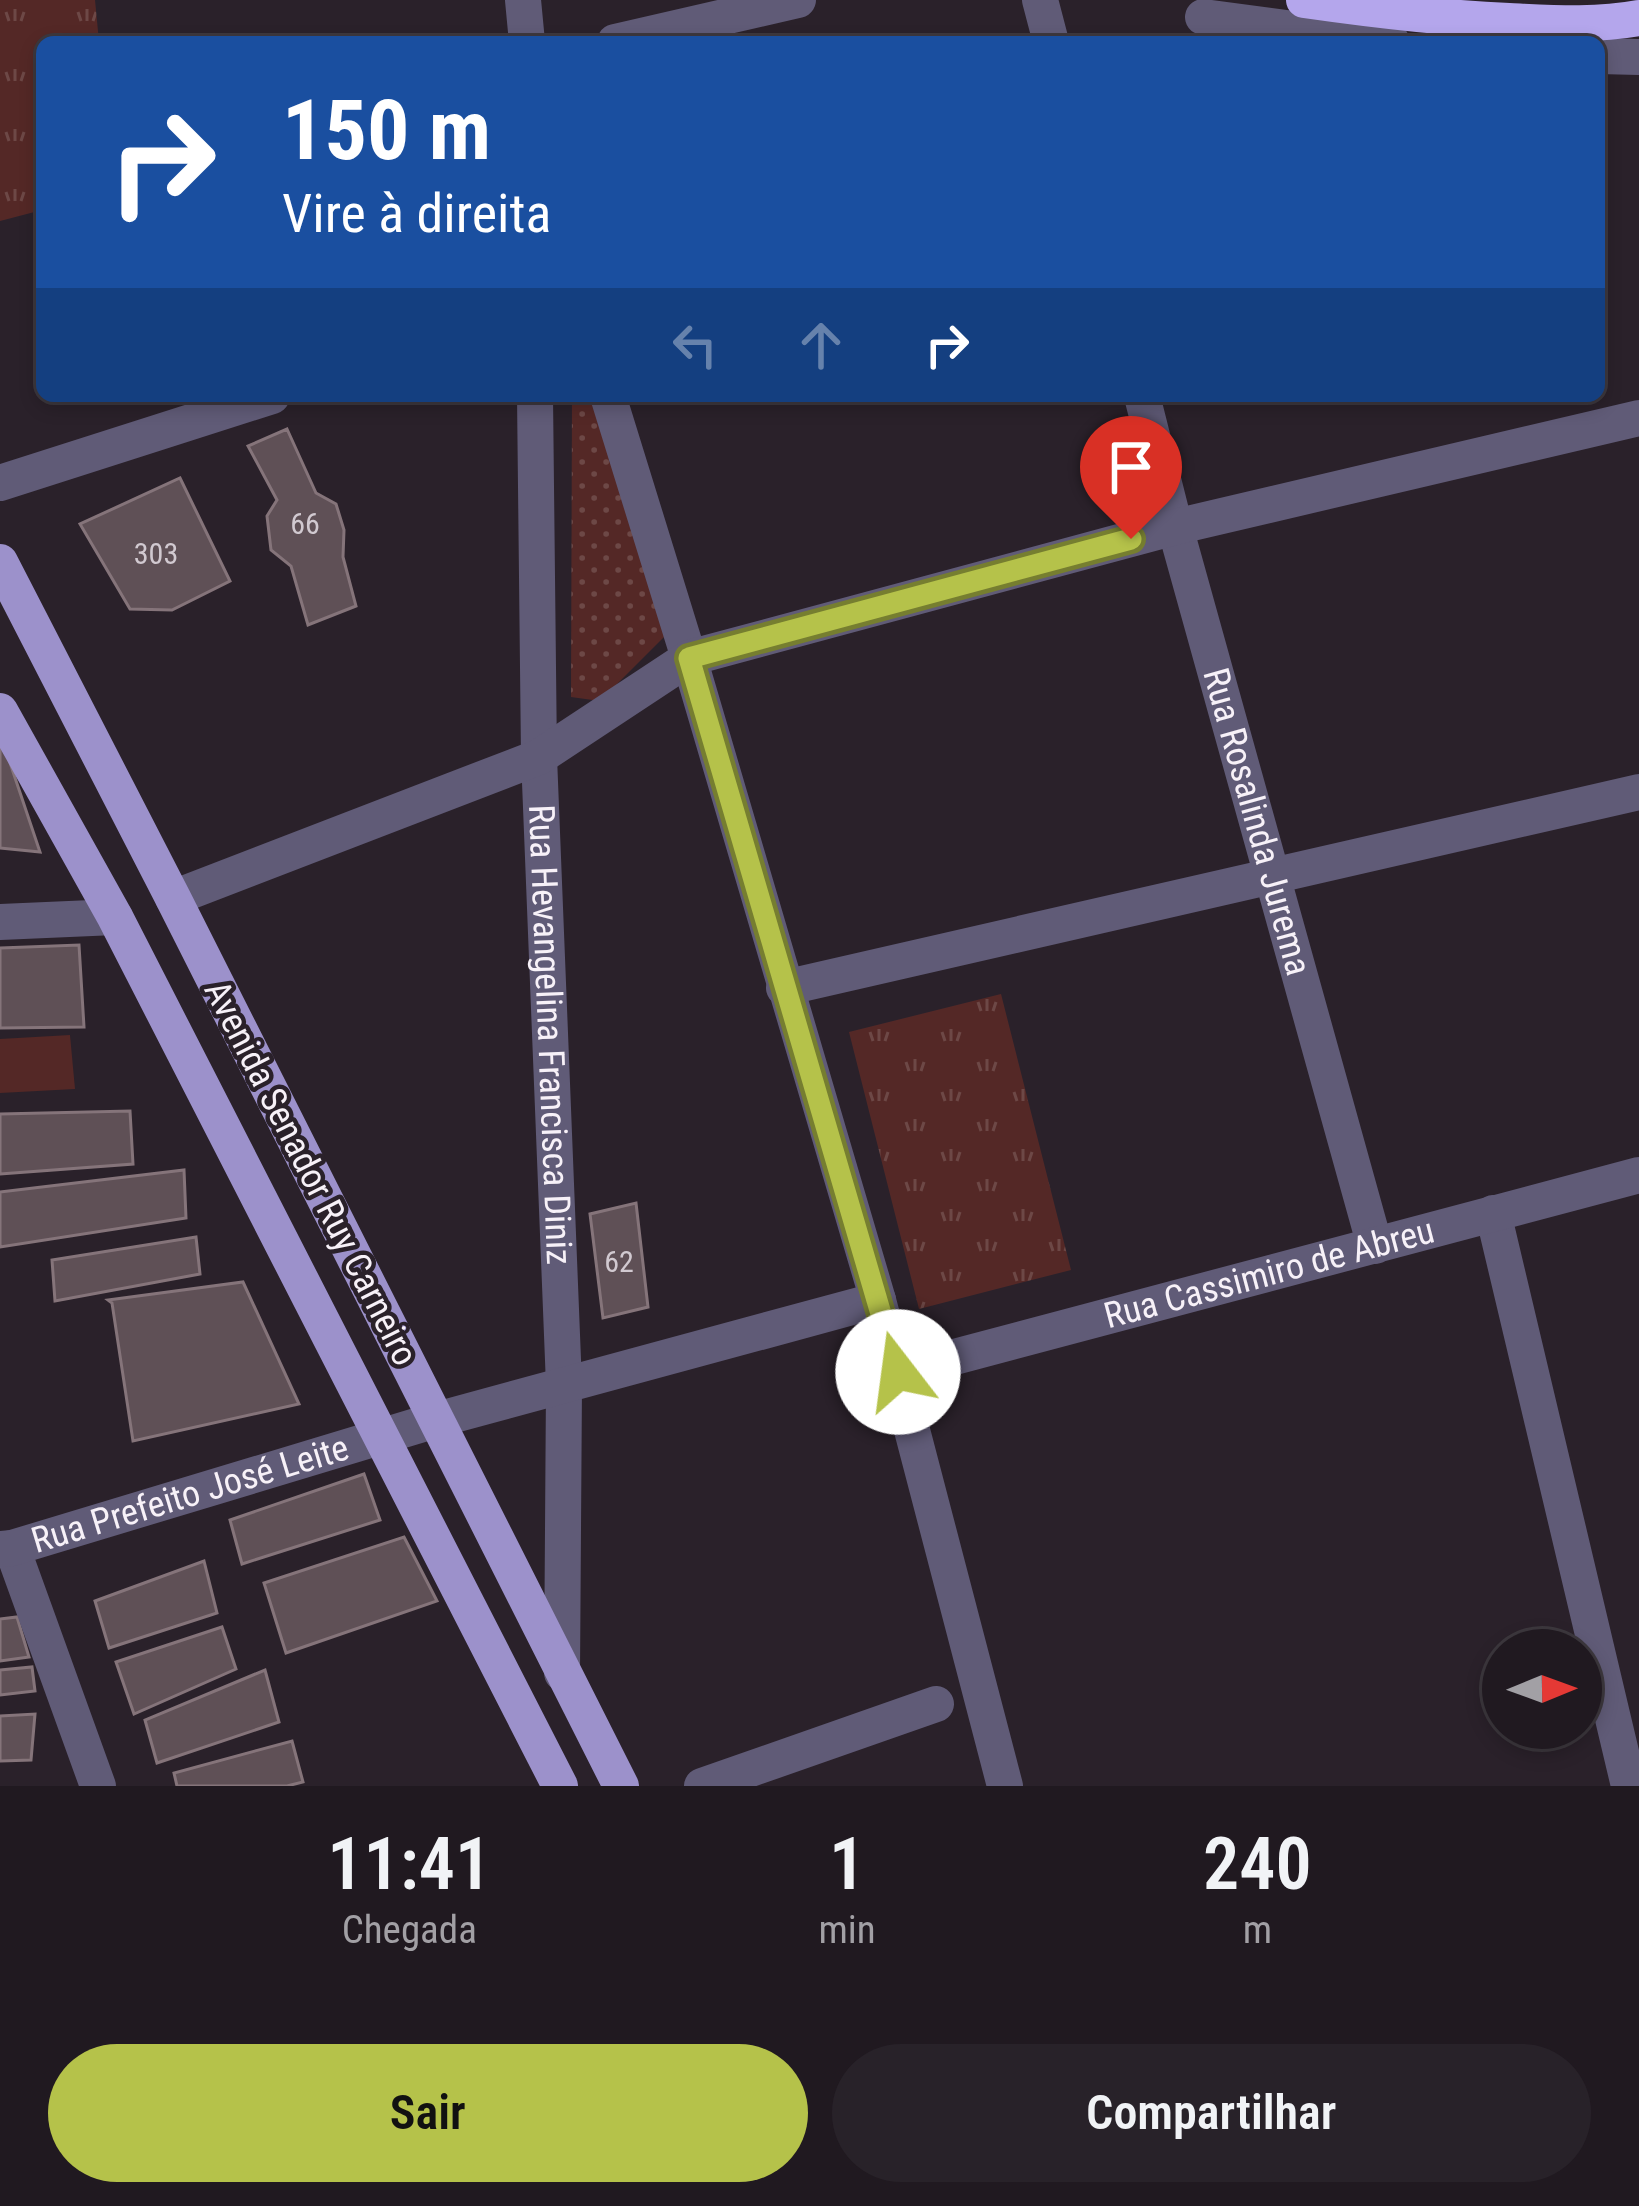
<!DOCTYPE html>
<html lang="pt">
<head>
<meta charset="utf-8">
<style>
  :root { --surface:#201920; --page:#282229; --text:#f1f3f6; --muted:#a2a0a5; --line:#3d383e; --accent:#b5c24a }
  body { margin:0; font-family:"Roboto Condensed",sans-serif; background:var(--page); color:var(--text); height:100vh; display:flex; flex-direction:column; font-size:45px; white-space:nowrap }
  * { box-sizing:border-box; margin:0 }
  p { font-size:39px; color:var(--muted) }
  .icon { flex:none; width:66px; height:66px; fill:none; stroke:currentColor; stroke-width:2; stroke-linecap:round; stroke-linejoin:round }
  .map { position:relative; height:1786px; overflow:hidden }
  .panel { display:flex; flex-direction:column; background:var(--surface); flex:1 }
  .panel>* { flex:none }
  .banner { position:absolute; left:36px; top:36px; width:1569px; height:366px; border-radius:18px; box-shadow:0 6px 18px #0003,0 0 0 3px var(--line); background:#1a4fa0; color:#fff; overflow:hidden }
  .needle { width:78px; rotate:89deg }
  .tools { position:absolute; left:1482px; top:1629px; display:grid; gap:24px }
  .tools a { display:grid; place-items:center; width:120px; height:120px; border-radius:50%; background:var(--surface); box-shadow:0 6px 18px #0003,0 0 0 3px var(--line); font-size:60px }
  .pin { position:absolute; display:grid; place-items:center; width:102px; height:102px; color:#fff; margin:-123px -51px; border-radius:50% 50% 50% 0; rotate:-45deg; box-shadow:0 0 12px #0007 }
  .pin .icon { rotate:45deg }
  .me { position:absolute; width:132px; margin:-66px; rotate:345deg; stroke-linejoin:round; filter:drop-shadow(0 0 9px #0008) }
  .turn { display:flex; align-items:center; gap:42px; height:252px; padding:0 48px; font-size:54px }
  .turn .icon { width:156px; height:156px; stroke-width:2.5 }
  .turn b { display:block; font-size:84px; line-height:102px }
  .lanes { display:flex; align-items:center; height:114px; padding:0 48px; background:#0003; justify-content:center; gap:60px; direction:ltr }
  .lanes .off { opacity:.35 }
  .eta { display:flex; justify-content:space-evenly; align-items:center; height:204px; text-align:center }
  .eta b { font-size:72px; font-weight:600; line-height:84px }
  .primary-button { display:flex; gap:24px; margin-top:auto; padding:24px 48px }
  .primary-button a { flex:1; height:138px; border-radius:72px; background:var(--accent); color:#111; font-size:48px; font-weight:600; line-height:138px; text-align:center }
  .primary-button a+a { background:var(--page); color:var(--text) }
  .map>svg:first-child { display:block }
  .grass { fill:url(#grass-tufts) }
  .park { fill:url(#park-dots) }
  .pitch { fill:#542826 }
  .building { fill:#5f5056; stroke:#85747a; stroke-width:3 }
  .lines { fill:none; stroke-linecap:round; stroke-linejoin:round }
  .minor { stroke:#605b77; stroke-width:36 }
  .major { stroke:#9c91cb; stroke-width:36 }
  .highway { stroke:#b4a6ec; stroke-width:36 }
  .route-casing { stroke:#767e30; stroke-width:30 }
  .route { stroke:#b5c24a; stroke-width:21 }
  .labels { text-anchor:middle; dominant-baseline:central; stroke-width:9; stroke-linejoin:round; paint-order:stroke }
  .number-label { font-size:30px; fill:#d1c9d0 }
  .street-label { font-size:36px; fill:#f7f1f8; stroke:#2a212a }
</style>
</head>
<body>
<div class="map">
<svg width="1639" height="1786" viewBox="0 0 1639 1786">
  <defs>
    <pattern id="grass-tufts" width="24" height="20" patternUnits="userSpaceOnUse" patternTransform="scale(3)"><rect width="24" height="20" fill="#542826"/><path d="M3 7l-1-3M5 7V3M7 7l1-3M15 17l-1-3M17 17v-4M19 17l1-3" fill="none" stroke="#6d4846"/></pattern>
    <pattern id="park-dots" width="8" height="8" patternUnits="userSpaceOnUse" patternTransform="scale(3)"><rect width="8" height="8" fill="#542826"/><path d="M2 2h.1M6 6h.1" fill="none" stroke="#6d4846" stroke-width="1.8" stroke-linecap="round"/></pattern>
  </defs>
  <rect width="100%" height="100%" fill="#2a212a"/>
  <!-- grass -->
  <path class="grass" d="M0,0h95l4,42h-57v168l-42,11z
    M1001,994l70,276 -152,39 -70,-277z"/>
  <!-- park -->
  <path class="park" d="M572,396h19l79,235 -70,70 -29,-4z"/>
  <!-- pitch -->
  <path class="pitch" d="M70,1035l5,54 -75,4v-54z"/>
  <!-- building -->
  <path class="building" d="M287,429l29,64 20,11 8,26 -1,27 13,49 -48,19 -17,-59 -20,-16 -4,-34 10,-16 -29,-54z
    M180,478l50,103 -58,29 -42,-1 -50,-85z
    M0,742h3l37,110 -40,-4z
    M79,945l5,82 -84,1v-80z
    M130,1111l3,53 -133,10v-60z
    M184,1170l2,48 -186,29v-55z
    M636,1203l12,104 -45,11 -13,-104z
    M196,1237l4,37 -145,27 -3,-41z
    M243,1282l56,122 -166,37 -21,-138 -4,-3z
    M364,1474l16,46 -138,44 -12,-44z
    M404,1537l33,64 -151,52 -22,-70z
    M204,1561l13,52 -108,35 -14,-47z
    M17,1617l12,40 -29,4v-42z
    M222,1627l14,42 -102,45 -18,-52z
    M32,1667l3,24 -35,4v-25z
    M265,1670l14,52 -122,41 -12,-43z
    M35,1714l-4,46 -31,1v-45z
    M292,1741l11,41 -16,4h-110l-3,-13z"/>
  <g class="lines">
    <!-- minor -->
    <g class="minor">
      <path d="M523,0l4,42"/>
      <path d="M1040,0l11,42"/>
      <path d="M1203,17l189,25"/>
      <path d="M615,42l183,-42"/>
      <path d="M1599,56l40,1"/>
      <path id="s1" d="M535,396l4,361 25,628 -2,288"/>
      <path d="M608,396l81,262 189,642 127,486"/>
      <path id="s2" d="M1142,396l33,131 200,719"/>
      <path d="M0,483l272,-87"/>
      <path d="M173,898l366,-141 150,-99 486,-131 464,-109"/>
      <path d="M0,922l115,-5"/>
      <path d="M784,988l855,-196"/>
      <path d="M1493,1213l136,573"/>
      <path id="s3" d="M898,1372l741,-197"/>
      <path d="M12,1548l86,238"/>
      <path id="s4" d="M0,1549l12,-1 424,-128 442,-120"/>
      <path d="M702,1786l234,-82"/>
    </g>
    <!-- major -->
    <path class="major" d="M0,562l173,336 448,888
      M0,711l115,206 445,869"/>
    <!-- highway -->
    <path class="highway" d="M1304,0c70,10 134,18 205,21 43,2 87,5 130,-3"/>
  </g>
  <g class="lines">
    <defs>
      <path id="route" d="M898,1372l-209,-714 442,-119"/>
    </defs>
    <!-- route casing -->
    <use href="#route" class="route-casing"/>
    <!-- route -->
    <use href="#route" class="route"/>
  </g>
  <g class="labels">
    <!-- number labels -->
    <g class="number-label">
      <text x="305" y="523">66</text>
      <text x="156" y="553">303</text>
      <text x="619" y="1261">62</text>
    </g>
    <!-- street labels -->
    <g class="street-label">
      <text stroke="none"><textPath href="#s2" startOffset="441">Rua Rosalinda Jurema</textPath></text>
      <text stroke="none"><textPath href="#s1" startOffset="639">Rua Hevangelina Francisca Diniz</textPath></text>
      <text transform="translate(311 1173) rotate(63)">Avenida Senador Ruy Carneiro</text>
      <text stroke="none"><textPath href="#s3" startOffset="384">Rua Cassimiro de Abreu</textPath></text>
      <text stroke="none"><textPath href="#s4" startOffset="198">Rua Prefeito José Leite</textPath></text>
    </g>
  </g>
</svg>
<div class="tools">
<a><svg class="needle" viewBox="-14 -14 28 28"><path d="M0-13l5 13h-10z" fill="#e53935"/><path d="M0 13l5-13h-10z" fill="#a2a0a5"/></svg></a>
</div>
<div class="pin" style="left:1131px;top:539px;background:#d93025"><svg class="icon" aria-label="arrive" viewBox="0 0 24 24"><path d="M6 21V4h12l-3 4 3 4H6"/></svg></div>
<svg class="me" style="left:898px;top:1372px" viewBox="-20 -20 40 40"><circle r="19" fill="#fff"/><path d="M0-13L10 11 0 6-10 11z" fill="#b5c24a"/></svg>
<div class="banner">
<div class="turn"><svg class="icon" aria-label="right" viewBox="0 0 24 24"><path d="M7 20v-9h11M14 6l5 5-5 5"/></svg><div><b>150 m</b>Vire à direita</div></div>
<div class="lanes"><svg class="icon off" aria-label="left" viewBox="0 0 24 24"><path d="M17 20v-9H6M10 6l-5 5 5 5"/></svg><svg class="icon off" aria-label="ahead" viewBox="0 0 24 24"><path d="M12 20V5M6 11l6-6 6 6"/></svg><svg class="icon" aria-label="right" viewBox="0 0 24 24"><path d="M7 20v-9h11M14 6l5 5-5 5"/></svg></div>
</div>
</div>
<section class="panel">
<div class="eta">
<div><b>11:41</b><p>Chegada</p></div>
<div><b>1</b><p>min</p></div>
<div><b>240</b><p>m</p></div>
</div>
<div class="primary-button"><a>Sair</a><a>Compartilhar</a></div>
</section>
</body>
</html>
